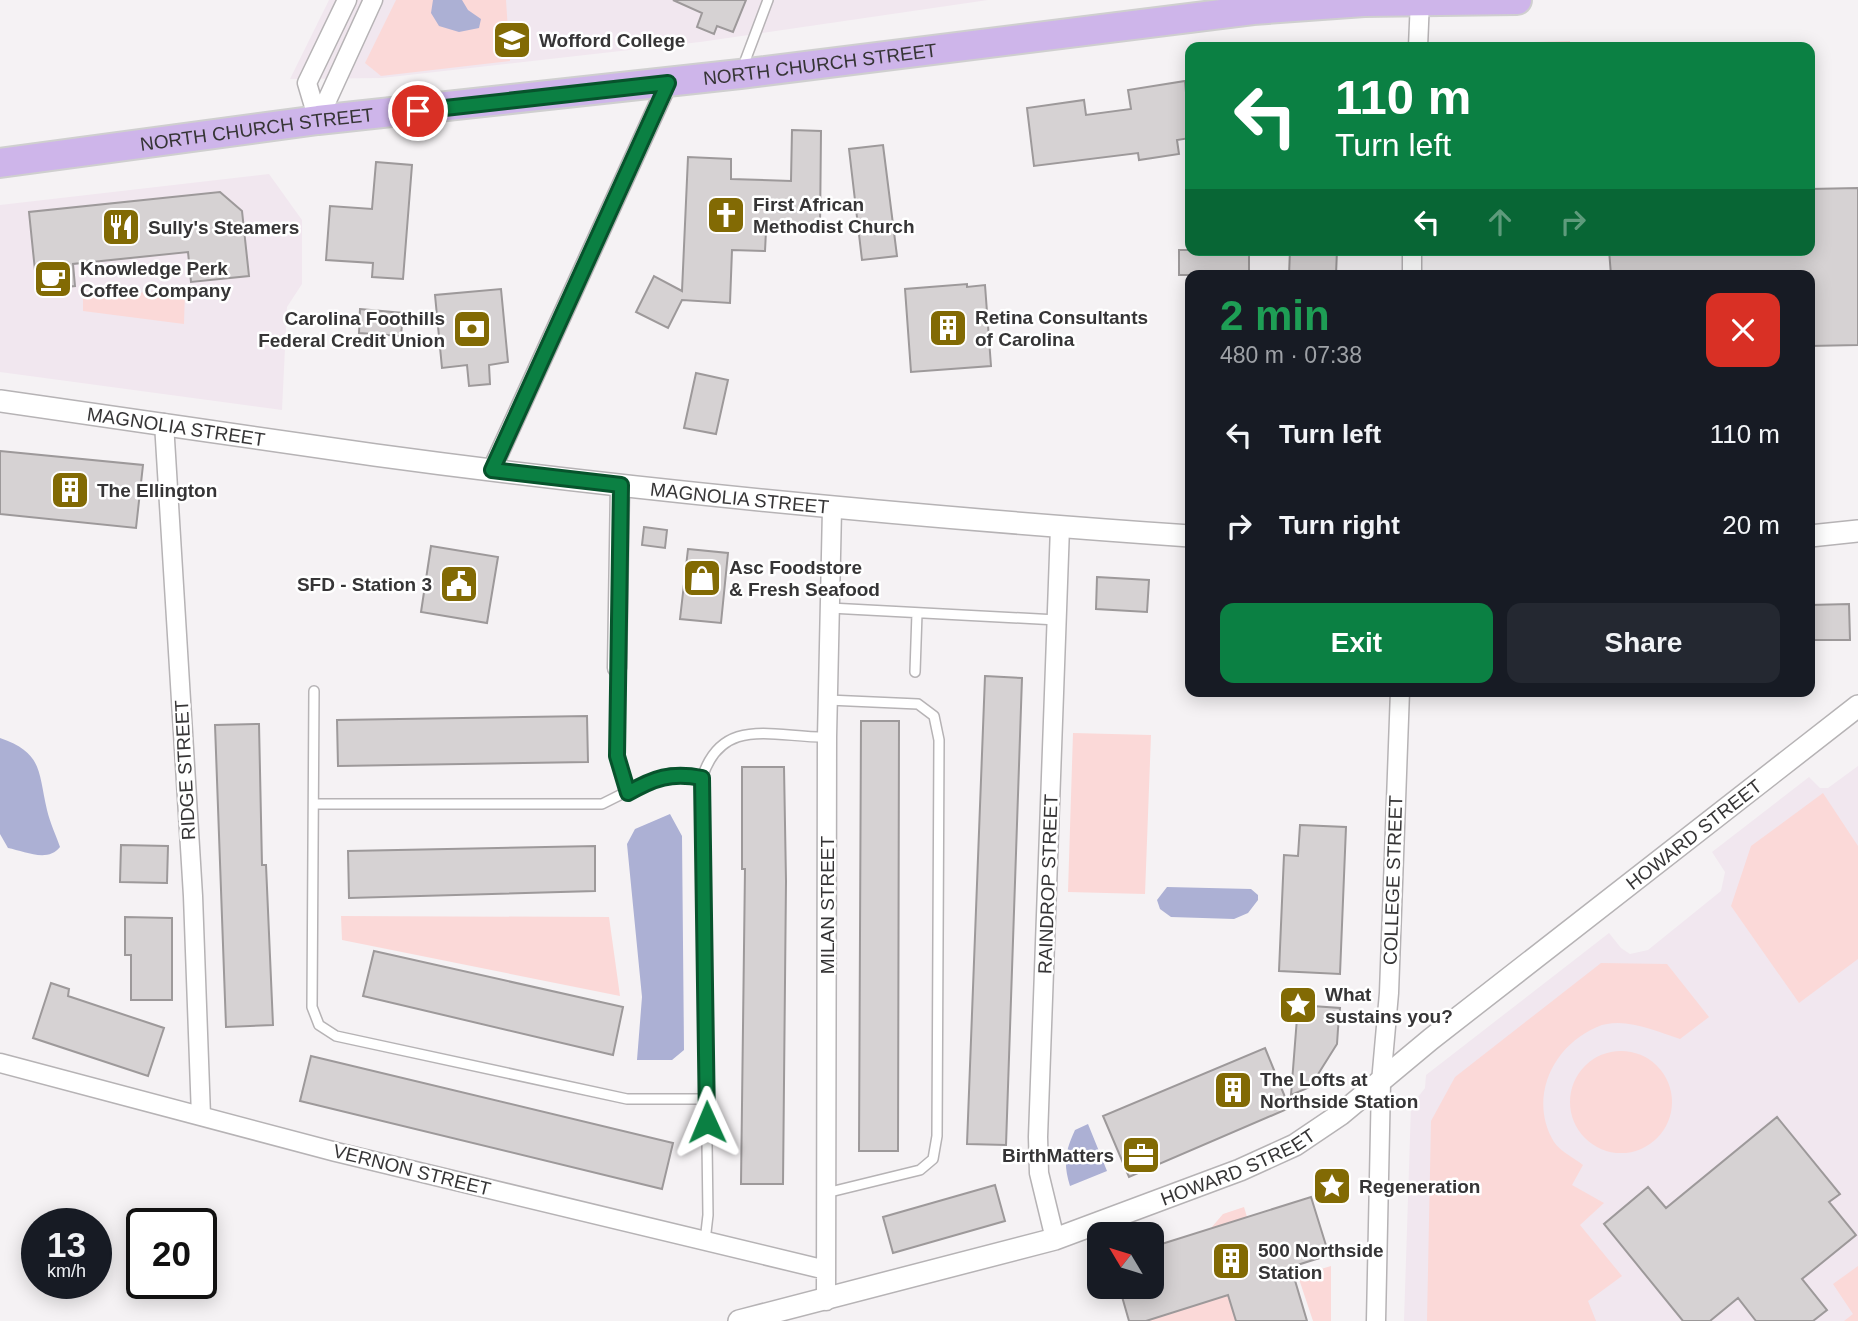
<!DOCTYPE html>
<html lang="en">
<head>
<meta charset="utf-8">
<style>
  :root { --surface:#171b24; --page:#242831; --text:#f1f3f6; --muted:#9ea1a6; --accent:#0b8043 }
  body { margin:0; font-family:Arial,sans-serif; background:var(--page); color:var(--text); height:100vh; display:flex; flex-direction:column; font-size:26px; white-space:nowrap }
  * { box-sizing:border-box; margin:0 }
  p { font-size:23px; color:var(--muted) }
  .icon { flex:none; width:38px; height:38px; fill:none; stroke:currentColor; stroke-width:2; stroke-linecap:round; stroke-linejoin:round }
  .map { position:relative; flex:1; overflow:hidden }
  .panel { position:absolute; left:1185px; top:270px; width:630px; height:427px; display:flex; flex-direction:column; background:var(--surface); border-radius:14px; box-shadow:0 4px 18px #0003 }
  .panel>* { flex:none }
  .top-card { position:absolute; left:1185px; top:42px; width:630px; height:214px; border-radius:14px; box-shadow:0 4px 18px #0003; background:#0b8043; color:#fff; overflow:hidden }
  .needle { width:46px; rotate:308deg }
  .buttons { position:absolute; left:1087px; top:1222px; display:grid; gap:14px }
  .buttons a { display:grid; place-items:center; width:77px; height:77px; border-radius:14px; background:var(--surface); box-shadow:0 4px 18px #0003; font-size:35px }
  .speed { position:absolute; left:21px; top:1208px; display:flex; gap:14px; font-size:35px; font-weight:700; text-align:center }
  .speed>* { display:grid; place-content:center; width:91px; height:91px; border-radius:50%; background:var(--surface); box-shadow:0 4px 18px #0003; line-height:1 }
  .speed small { font-size:18px; font-weight:400 }
  .speed .limit { border:4px solid #111; border-radius:10px; background:#fff; color:#111 }
  .pin { position:absolute; display:grid; place-items:center; width:60px; height:60px; color:#fff; margin:-30px; border:4px solid #fff; border-radius:50%; box-shadow:0 2px 7px #0007 }
  .me { position:absolute; width:77px; margin:-38px; rotate:359deg; stroke-linejoin:round; filter:drop-shadow(0 0 5px #0008) }
  .turn { display:flex; align-items:center; gap:24px; height:147px; padding:0 35px; font-size:32px }
  .turn .icon { width:91px; height:91px; stroke-width:2.5 }
  .turn b { display:block; font-size:49px; line-height:60px }
  .lanes { display:flex; align-items:center; height:66px; padding:0 35px; background:#0003; justify-content:center; gap:35px; direction:ltr }
  .lanes .off { opacity:.35 }
  .round { display:grid; place-items:center; flex:none; width:74px; height:74px; border-radius:14px; background:var(--page) }
  .headline { display:flex; align-items:center; justify-content:space-between; height:119px; padding:0 35px }
  h1 { font-size:42px; font-weight:700; line-height:52px; color:#1e9e55 }
  .primary-button { display:flex; gap:14px; margin-top:auto; padding:14px 35px }
  .primary-button a { flex:1; height:80px; border-radius:14px; background:var(--accent); color:#fff; font-size:28px; font-weight:700; line-height:80px; text-align:center }
  .primary-button a+a { background:var(--page); color:var(--text) }
  ul { padding:0; list-style:none }
  li { display:flex; align-items:center; gap:21px; height:91px; padding:0 35px }
  li div { flex:1 }
  li b { display:block; font-size:26px }
  li em { font-style:normal }
  .map>svg:first-child { display:block }
  .built { fill:#f1e7ef }
  .green { fill:#fbd9d8 }
  .water { fill:#acb0d4 }
  .building { fill:#d6d2d3; stroke:#9d999a; stroke-width:2 }
  .lines { fill:none; stroke-linecap:round; stroke-linejoin:round }
  .service-casing { stroke:#b6b3b5; stroke-width:12 }
  .minor-casing { stroke:#b6b3b5; stroke-width:21 }
  .tertiary-casing { stroke:#b6b3b5; stroke-width:24 }
  .primary-casing { stroke:#cfcfcf; stroke-width:32 }
  .service { stroke:#fff; stroke-width:9 }
  .minor { stroke:#fff; stroke-width:18 }
  .tertiary { stroke:#fff; stroke-width:21 }
  .primary { stroke:#ceb5ea; stroke-width:28 }
  .route-casing { stroke:#07532c; stroke-width:18 }
  .route { stroke:#0b8043; stroke-width:12 }
  .labels { text-anchor:middle; dominant-baseline:central; stroke-width:5; stroke-linejoin:round; paint-order:stroke }
  .poi-label { font-size:19px; font-weight:bold; fill:#363536; stroke:#fff; text-anchor:start }
  .street-label { font-size:19px; fill:#363536; stroke:#fff }
</style>
</head>
<body>
<div class="map">
<svg width="1858" height="1321" viewBox="0 0 1858 1321">
  <rect width="100%" height="100%" fill="#f5f2f4"/>
  <!-- built -->
  <path class="built" d="M329,0h659l-288,42 -318,36 -92,1z
    M269,174l33,46v64l-15,23 -5,103 -282,-38v-167z
    M1858,766v555h-454l7,-215 14,-18 1,-13 183,-142 12,15 9,6 18,-4 73,-59 4,-19 -13,-20 97,-75 11,11h8z"/>
  <!-- green -->
  <path class="green" d="M396,0h110l4,61 -129,15 -16,-13z
    M1570,41v6h-122l1,-3z
    M185,290l-1,34 -101,-13v-15z
    M1073,733l78,2 -6,159 -77,-2z
    M1823,793l35,53v113l-59,44 -68,-97 20,-60z
    M341,916l268,1 11,79 -278,-56z
    M1601,963l66,1 42,53 -29,22c-25,-8 -57,-23 -83,-12 -45,19 -69,72 -43,115 6,9 20,16 29,23l-11,20 32,18 -24,22 42,51 -34,25 8,20h-169l4,-200 24,-44z
    M1570 1102a51 51 0 1 1 102 0a51 51 0 1 1-102 0Z
    M1244,1207l3,10 -36,11 12,-14z
    M1331,1266v55h-18l-15,-45z
    M1858,1266v55h-14l9,-7 -20,-30z
    M1228,1295l8,26h-90z"/>
  <!-- water -->
  <path class="water" d="M433,0h29l6,10 13,9 -2,9 -20,4 -20,-6 -8,-13z
    M0,738c43,15 38,33 47,72 3,13 9,25 13,37 -12,16 -36,4 -52,1l-8,-14z
    M670,814l12,22 2,214 -12,10h-35l5,-63 -15,-153 8,-15z
    M1167,887l84,2 7,6v5l-10,13 -14,6 -63,-2 -11,-8 -3,-9z
    M1088,1124l19,47 -37,15c-7,-23 -5,-34 5,-56z"/>
  <!-- building -->
  <path class="building" d="M673,0h73l-13,32 -16,-6 -3,8 -17,-7 5,-14z
    M1185,81l5,57 -13,2 2,14 -40,6 -1,-7 -104,13 -7,-58 57,-8 2,15 45,-6 -3,-19z
    M792,130l29,1 -1,100h-54l-1,20 -33,-1 -2,53 -48,-3 -14,28 -32,-16 18,-36 28,15 6,-134 43,2v20l60,2z
    M883,145l14,111 -35,4 -13,-111z
    M376,162l36,3 -9,114 -31,-2 1,-14 -47,-3 4,-54 42,3z
    M1858,188v157l-48,1v-71h-199l-2,-25h201v-61z
    M220,192l22,19 7,65 -58,6 -3,-30 -115,12 2,22 -38,4 -8,-78z
    M1179,250h70v25h-70z
    M1290,250h47l-1,25h-47z
    M967,284v3l18,-2 6,81 -80,6 -6,-83z
    M501,289l7,73 -19,3 1,19 -21,2 -2,-21 -25,3 -7,-73z
    M360,309l43,4 -2,23 -42,-3z
    M696,373l32,7 -12,54 -32,-6z
    M0,451l143,14 -7,63 -136,-14z
    M644,527l23,3 -2,18 -23,-3z
    M431,546l67,11 -11,66 -66,-11z
    M688,549l40,4 -7,70 -41,-4z
    M1097,577l52,3 -2,32 -51,-3z
    M1849,604l1,36h-40v-35z
    M985,676l37,2 -16,467 -39,-1z
    M587,716l1,46 -250,4 -1,-46z
    M861,721h38l-1,430h-39z
    M259,724l3,141h4l7,160 -47,2 -11,-302z
    M742,767h42l2,114 -3,303h-42l4,-315h-3z
    M1300,825l46,2 -6,147 -61,-3 5,-116 14,1z
    M121,845l47,1 -1,37 -47,-1z
    M595,846v45l-246,7 -1,-47z
    M125,917l47,1v82h-41v-45h-6z
    M374,951l249,56 -10,48 -250,-59z
    M51,983l18,6 -1,7 96,32 -16,48 -115,-38z
    M1298,1005l42,3 -2,21 -1,15 -27,43 -19,8z
    M1265,1048l20,49 -3,1 5,11 -158,68 -26,-61z
    M311,1056l362,87 -11,46 -362,-88z
    M1777,1117l63,77 -11,8 27,33 -54,44 25,31 -14,11h-57l-18,-23 -28,23h-27l-79,-97 44,-37 18,21z
    M995,1185l10,36 -112,32 -10,-36z
    M1311,1197l18,58 -38,12 16,54h-71l-8,-26 -82,26h-17l-10,-35h33v-39z"/>
  <g class="lines">
    <defs>
      <path id="service" d="M742,69l26,-69
        M830,608l227,12
        M617,668v88l11,37
        M915,672l2,-59
        M314,691l-2,316 7,18 17,11 291,63h80
        M314,804h288l50,-25 19,-6 31,5
        M826,1193l94,-23 13,-11 4,-23 2,-396 -5,-24 -16,-12 -90,-4
        M705,1241l3,-26 -6,-437c20,-64 73,-40 125,-41"/>
      <path id="minor" d="M1418,47l2,-47
        M318,120l55,-120
        M318,120l-11,-37 40,-83
        M1412,275v-25
        M164,423l29,473 8,220
        M492,469l176,-386
        M617,668l3,-183
        M0,1063l336,89 490,118
        M1055,1239l-16,-66 -1,-36 22,-610
        M826,1301l1,-564 5,-228
        M1376,1321l5,-239 8,-89 11,-302"/>
      <g id="tertiary">
        <path id="s1" d="M0,401c125,17 250,37 375,54 271,37 543,62 815,81"/>
        <path d="M1810,536l48,-5"/>
        <path id="s2" d="M739,1321l316,-82 185,-69 55,-25 46,-31 90,-75 427,-333"/>
      </g>
      <g id="primary">
        <path id="s3" d="M0,163l318,-43 422,-46 513,-64 111,-8 153,-2"/>
      </g>
    </defs>
    <!-- service casing -->
    <use href="#service" class="service-casing"/>
    <!-- minor casing -->
    <use href="#minor" class="minor-casing"/>
    <!-- tertiary casing -->
    <use href="#tertiary" class="tertiary-casing"/>
    <!-- primary casing -->
    <use href="#primary" class="primary-casing"/>
    <!-- service -->
    <use href="#service" class="service"/>
    <!-- minor -->
    <use href="#minor" class="minor"/>
    <!-- tertiary -->
    <use href="#tertiary" class="tertiary"/>
    <!-- primary -->
    <use href="#primary" class="primary"/>
  </g>
  <g class="lines">
    <defs>
      <path id="route" d="M418,111l250,-28 -176,387 129,15 -4,271 11,37c26,-15 43,-21 74,-15l5,344"/>
    </defs>
    <!-- route casing -->
    <use href="#route" class="route-casing"/>
    <!-- route -->
    <use href="#route" class="route"/>
  </g>
  <!-- icons -->
  <defs>
    <symbol id="university-square" viewBox="-11 -11 22 22"><rect x="-9" y="-9" width="18" height="18" rx="4" fill="#826a04" stroke="#fff"/><path d="M0-5L7-2L0 1L-7-2ZM-4 1L0 2.5L4 1V4Q0 6-4 4Z" fill="#fff"/></symbol>
    <symbol id="church-square" viewBox="-11 -11 22 22"><rect x="-9" y="-9" width="18" height="18" rx="4" fill="#826a04" stroke="#fff"/><path d="M-1.2-6h2.4v3.5h3.3v2.4h-3.3V6h-2.4V-.1h-3.3v-2.4h3.3Z" fill="#fff"/></symbol>
    <symbol id="restaurant-square" viewBox="-11 -11 22 22"><rect x="-9" y="-9" width="18" height="18" rx="4" fill="#826a04" stroke="#fff"/><path d="M-5-6h1v4h1v-4h1v4h1v-4h1v5L-1.5 .5V6h-2V.5L-5-1ZM5-6V6H3V1.5H1.5Q1.5-4 5-6Z" fill="#fff"/></symbol>
    <symbol id="cafe-square" viewBox="-11 -11 22 22"><rect x="-9" y="-9" width="18" height="18" rx="4" fill="#826a04" stroke="#fff"/><path d="M-5.5-4.5H6V0H3Q3 3.5 0 3.5H-2.5Q-5.5 3.5-5.5 0ZM3-3.2v2h1.7v-2ZM-6 4.5H4V6H-6Z" fill="#fff"/></symbol>
    <symbol id="building-square" viewBox="-11 -11 22 22"><rect x="-9" y="-9" width="18" height="18" rx="4" fill="#826a04" stroke="#fff"/><path d="M-4-6H4V6H1V3H-1V6H-4ZM-2.5-4.3h1.7v1.8h-1.7ZM.8-4.3h1.7v1.8H.8ZM-2.5-1h1.7V.8h-1.7ZM.8-1h1.7V.8H.8Z" fill="#fff"/></symbol>
    <symbol id="bank-square" viewBox="-11 -11 22 22"><rect x="-9" y="-9" width="18" height="18" rx="4" fill="#826a04" stroke="#fff"/><path d="M-6-4H6V4H-6ZM0-2.3a2.3 2.3 0 1 0 0 4.6a2.3 2.3 0 1 0 0-4.6Z" fill="#fff"/></symbol>
    <symbol id="shop-square" viewBox="-11 -11 22 22"><rect x="-9" y="-9" width="18" height="18" rx="4" fill="#826a04" stroke="#fff"/><path d="M-5-2.5h2.3a2.7 3.5 0 0 1 5.4 0H5L5.5 6h-11ZM-1.5-2.5h3a1.5 2.3 0 0 0-3 0Z" fill="#fff"/></symbol>
    <symbol id="civic-square" viewBox="-11 -11 22 22"><rect x="-9" y="-9" width="18" height="18" rx="4" fill="#826a04" stroke="#fff"/><path d="M-.6-6.5H3V-4.5H.6V-3L4-1V1h2V6H-6V1h2V-1L-.6-3ZM-1.2 2.5V6h2.4V2.5Z" fill="#fff"/></symbol>
    <symbol id="sight-square" viewBox="-11 -11 22 22"><rect x="-9" y="-9" width="18" height="18" rx="4" fill="#826a04" stroke="#fff"/><path d="M0-6L1.8-2.2L6-1.7L2.9 1.2L3.7 5.4L0 3.3L-3.7 5.4L-2.9 1.2L-6-1.7L-1.8-2.2Z" fill="#fff"/></symbol>
    <symbol id="office-square" viewBox="-11 -11 22 22"><rect x="-9" y="-9" width="18" height="18" rx="4" fill="#826a04" stroke="#fff"/><path d="M-6-3h4V-5.5h4V-3h4V5H-6ZM-1-4.5V-3h2v-1.5ZM-6 0V1H6V0Z" fill="#fff"/></symbol>
  </defs>
  <g fill-rule="evenodd">
    <use href="#university-square" x="490" y="18" width="44" height="44"/>
    <use href="#church-square" x="704" y="193" width="44" height="44"/>
    <use href="#restaurant-square" x="99" y="205" width="44" height="44"/>
    <use href="#cafe-square" x="31" y="257" width="44" height="44"/>
    <use href="#building-square" x="926" y="306" width="44" height="44"/>
    <use href="#bank-square" x="450" y="307" width="44" height="44"/>
    <use href="#building-square" x="48" y="468" width="44" height="44"/>
    <use href="#shop-square" x="680" y="556" width="44" height="44"/>
    <use href="#civic-square" x="437" y="562" width="44" height="44"/>
    <use href="#sight-square" x="1276" y="983" width="44" height="44"/>
    <use href="#building-square" x="1211" y="1068" width="44" height="44"/>
    <use href="#office-square" x="1119" y="1133" width="44" height="44"/>
    <use href="#sight-square" x="1310" y="1164" width="44" height="44"/>
    <use href="#building-square" x="1209" y="1239" width="44" height="44"/>
  </g>
  <g class="labels">
    <!-- poi labels -->
    <g class="poi-label">
      <text x="539" y="40">Wofford College</text>
      <text x="753" y="204">First African<tspan x="753" dy="22">Methodist Church</tspan></text>
      <text x="148" y="227">Sully's Steamers</text>
      <text x="80" y="268">Knowledge Perk<tspan x="80" dy="22">Coffee Company</tspan></text>
      <text x="975" y="317">Retina Consultants<tspan x="975" dy="22">of Carolina</tspan></text>
      <text x="445" y="318" text-anchor="end">Carolina Foothills<tspan x="445" dy="22">Federal Credit Union</tspan></text>
      <text x="97" y="490">The Ellington</text>
      <text x="729" y="567">Asc Foodstore<tspan x="729" dy="22">&amp; Fresh Seafood</tspan></text>
      <text x="432" y="584" text-anchor="end">SFD - Station 3</text>
      <text x="1325" y="994">What<tspan x="1325" dy="22">sustains you?</tspan></text>
      <text x="1260" y="1079">The Lofts at<tspan x="1260" dy="22">Northside Station</tspan></text>
      <text x="1114" y="1155" text-anchor="end">BirthMatters</text>
      <text x="1359" y="1186">Regeneration</text>
      <text x="1258" y="1250">500 Northside<tspan x="1258" dy="22">Station</tspan></text>
    </g>
    <!-- street labels -->
    <g class="street-label">
      <text stroke="none"><textPath href="#s3" startOffset="826">NORTH CHURCH STREET</textPath></text>
      <text stroke="none"><textPath href="#s3" startOffset="259">NORTH CHURCH STREET</textPath></text>
      <text stroke="none"><textPath href="#s1" startOffset="178">MAGNOLIA STREET</textPath></text>
      <text stroke="none"><textPath href="#s1" startOffset="746">MAGNOLIA STREET</textPath></text>
      <text transform="translate(185 770) rotate(-93)">RIDGE STREET</text>
      <text stroke="none"><textPath href="#s2" startOffset="1090">HOWARD STREET</textPath></text>
      <text transform="translate(1393 880) rotate(-88)">COLLEGE STREET</text>
      <text transform="translate(1048 884) rotate(-88)">RAINDROP STREET</text>
      <text transform="translate(827 905) rotate(-90)">MILAN STREET</text>
      <text stroke="none"><textPath href="#s2" startOffset="523">HOWARD STREET</textPath></text>
      <text transform="translate(412 1170) rotate(14)">VERNON STREET</text>
    </g>
  </g>
</svg>
<div class="buttons">
<a><svg class="needle" viewBox="-14 -14 28 28"><path d="M0-13l5 13h-10z" fill="#e53935"/><path d="M0 13l5-13h-10z" fill="#9ea1a6"/></svg></a>
</div>
<div class="speed"><div>13<small>km/h</small></div><div class="limit">20</div></div>
<div class="pin" style="left:418px;top:111px;background:#d93025"><svg class="icon" aria-label="arrive" viewBox="0 0 24 24"><path d="M6 21V4h12l-3 4 3 4H6"/></svg></div>
<svg class="me" style="left:707px;top:1122px" viewBox="-20 -20 40 40"><path d="M0-17L14 15 0 8-14 15z" fill="#0b8043" stroke="#fff" stroke-width="4"/></svg>
<div class="top-card">
<div class="turn"><svg class="icon" aria-label="left" viewBox="0 0 24 24"><path d="M17 20v-9H6M10 6l-5 5 5 5"/></svg><div><b>110 m</b>Turn left</div></div>
<div class="lanes"><svg class="icon" aria-label="left" viewBox="0 0 24 24"><path d="M17 20v-9H6M10 6l-5 5 5 5"/></svg><svg class="icon off" aria-label="ahead" viewBox="0 0 24 24"><path d="M12 20V5M6 11l6-6 6 6"/></svg><svg class="icon off" aria-label="right" viewBox="0 0 24 24"><path d="M7 20v-9h11M14 6l5 5-5 5"/></svg></div>
</div>
<section class="panel">
<div class="headline"><div><h1>2 min</h1><p>480 m · 07:38</p></div><a class="round" style="background:#d93025;color:#fff"><svg class="icon" aria-label="close" viewBox="0 0 24 24"><path d="M6 6l12 12M18 6L6 18"/></svg></a></div>
<ul>
<li><svg class="icon" aria-label="left" viewBox="0 0 24 24"><path d="M17 20v-9H6M10 6l-5 5 5 5"/></svg><div><b>Turn left</b></div><em>110 m</em></li>
<li><svg class="icon" aria-label="right" viewBox="0 0 24 24"><path d="M7 20v-9h11M14 6l5 5-5 5"/></svg><div><b>Turn right</b></div><em>20 m</em></li>
</ul>
<div class="primary-button"><a>Exit</a><a>Share</a></div>
</section>
</div>
</body>
</html>
